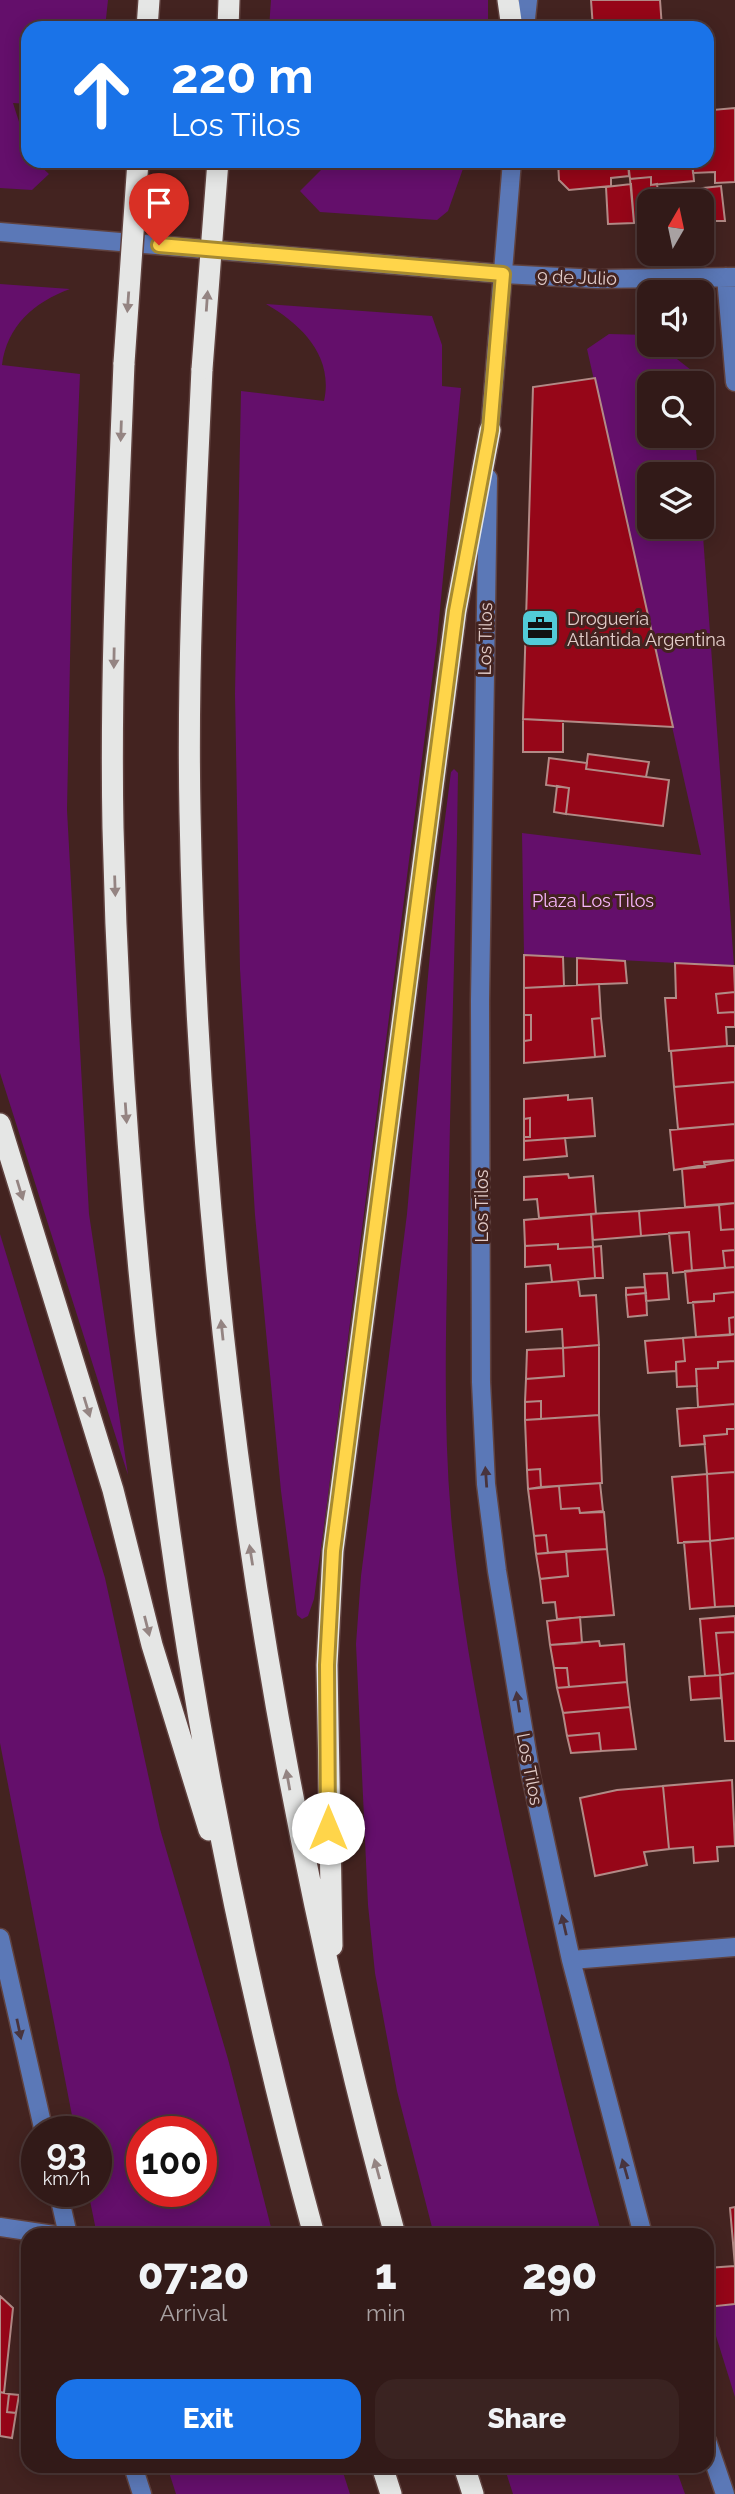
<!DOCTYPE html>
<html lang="en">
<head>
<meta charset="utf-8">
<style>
  :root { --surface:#321a18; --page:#3a2321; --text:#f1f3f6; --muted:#a8a1a2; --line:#4d3837; --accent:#1a73e8 }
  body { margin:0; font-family:Raleway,sans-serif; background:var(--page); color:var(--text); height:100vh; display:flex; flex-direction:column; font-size:26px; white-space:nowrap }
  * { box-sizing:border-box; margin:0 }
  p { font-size:23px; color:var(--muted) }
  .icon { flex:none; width:38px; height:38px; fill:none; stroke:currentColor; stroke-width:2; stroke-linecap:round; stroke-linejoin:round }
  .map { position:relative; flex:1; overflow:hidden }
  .sheet { position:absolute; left:21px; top:2228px; width:693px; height:245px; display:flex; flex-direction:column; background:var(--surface); border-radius:21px; box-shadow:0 4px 18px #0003,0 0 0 2px var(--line) }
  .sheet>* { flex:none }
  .hud { position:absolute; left:21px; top:21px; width:693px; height:147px; border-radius:21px; box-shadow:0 4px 18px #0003,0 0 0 2px var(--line); background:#1a73e8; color:#fff; overflow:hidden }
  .needle { width:46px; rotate:9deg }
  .fabs { position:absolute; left:637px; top:189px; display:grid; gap:14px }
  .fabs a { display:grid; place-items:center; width:77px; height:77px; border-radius:14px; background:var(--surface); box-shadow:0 4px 18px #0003,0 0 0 2px var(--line); font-size:35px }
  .speed { position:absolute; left:21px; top:2116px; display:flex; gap:14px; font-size:35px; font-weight:700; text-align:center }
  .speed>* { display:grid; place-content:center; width:91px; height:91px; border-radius:50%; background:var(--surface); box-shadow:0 4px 18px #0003,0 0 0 2px var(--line); line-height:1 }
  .speed small { font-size:18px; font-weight:400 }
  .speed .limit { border:10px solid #d22; background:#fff; color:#111 }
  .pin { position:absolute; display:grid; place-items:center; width:60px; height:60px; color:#fff; margin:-72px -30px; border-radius:50% 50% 50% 0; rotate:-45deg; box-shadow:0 0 7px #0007 }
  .pin .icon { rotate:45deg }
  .me { position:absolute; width:77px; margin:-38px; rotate:0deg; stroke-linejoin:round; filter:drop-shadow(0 0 5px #0008) }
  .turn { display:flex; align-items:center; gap:24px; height:147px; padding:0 35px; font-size:32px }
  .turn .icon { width:91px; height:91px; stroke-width:2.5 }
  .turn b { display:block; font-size:49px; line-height:60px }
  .eta { display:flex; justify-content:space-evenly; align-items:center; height:119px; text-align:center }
  .eta b { font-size:42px; font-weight:800; line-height:49px }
  .action { display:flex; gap:14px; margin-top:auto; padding:14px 35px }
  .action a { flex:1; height:80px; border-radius:21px; background:var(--accent); color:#fff; font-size:28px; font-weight:800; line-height:80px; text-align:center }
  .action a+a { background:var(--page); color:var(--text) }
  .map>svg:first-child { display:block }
  .green { fill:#640f6b; fill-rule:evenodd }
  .building { fill:#960618; stroke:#b28a86; stroke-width:2 }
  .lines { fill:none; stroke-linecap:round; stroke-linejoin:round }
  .minor-casing { stroke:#60423f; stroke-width:21 }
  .highway-casing { stroke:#60423f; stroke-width:24 }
  .minor { stroke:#5b78b7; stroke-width:18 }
  .highway { stroke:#e5e6e5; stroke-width:21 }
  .highway-bridge-casing { stroke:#60423f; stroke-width:24; stroke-linecap:butt }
  .highway-bridge { stroke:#e5e6e5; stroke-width:21 }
  .oneway { fill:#948482 }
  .oneway2 { fill:#48343e }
  .route-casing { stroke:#a68a30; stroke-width:18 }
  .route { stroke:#ffd54a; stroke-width:12 }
  .labels { text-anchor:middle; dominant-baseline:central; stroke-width:6; stroke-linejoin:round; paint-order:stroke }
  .street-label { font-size:18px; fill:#e3cdca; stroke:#432320 }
  .poi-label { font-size:18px; fill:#e3cdca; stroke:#432320; text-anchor:start }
  .park-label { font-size:18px; fill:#fab7fe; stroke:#432320 }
</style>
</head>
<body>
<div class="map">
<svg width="735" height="2494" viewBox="0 0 735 2494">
  <rect width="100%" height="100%" fill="#432320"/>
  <!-- green -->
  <path class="green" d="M0,0h108l-3,28h-77v76l-15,-1 15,47v11h7l14,13 -17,16 -32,-2z
    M271,0h217v28h-219z
    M330,161h153v4l-18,-2 -17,48 -11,9 -117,-8 -20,-21z
    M0,284l70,5c-36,13 -63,37 -68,76l78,9 -8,187 -5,249 22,404 39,261 -128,-402z
    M266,304l166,12 10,29v41l19,2 -24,253 -110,862 -13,96 -6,17 -6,3 -5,-4 -16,-124 -26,-276 -15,-246 -5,-275 6,-303 83,10c10,-45 -23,-77 -58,-97z
    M609,334l39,1 1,10h10l32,25 1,13h-43v53h46l3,38h-49v53h53v-5l32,444 -210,-11 -2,-122 179,22 -114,-506z
    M454,769l4,4c-2,154 -8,307 -10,460 -2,94 -5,189 3,283 10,113 33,226 57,337 28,128 58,255 94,382h-168l-37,-144 -22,-118 -7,-68 -12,-261 5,-68 46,-362 28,-317 16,-125z
    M0,1234l105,344 55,251 68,230 45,176h-176l-9,-44h8v-59l-21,-1 -75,-388zM142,2132h59v59h-59z
    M735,2304v93l-28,-90z
    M167,2466h174l9,28h-174z
    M504,2466h171l10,28h-172z"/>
  <!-- building -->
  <path class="building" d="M591,0h69l2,28h-69z
    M707,97h5l1,13 22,-2v74l-20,1v-11l-22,1 -1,-12h15z
    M558,161h70l1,15 -18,2v8l-42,4 -10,-10z
    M628,161h64l2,20 -43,4v-8l-21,2z
    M651,177v8l6,-1 2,17h-10v21l-15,1 -4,-44z
    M631,184l3,39 -26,1 -2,-37z
    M721,186l4,35h-23v-20h-7l-1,-12z
    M595,378l78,349 -150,-8 10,-332z
    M523,719l40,2v31h-40z
    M588,754l61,8 -3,15 -60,-8z
    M549,758l38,5 -1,6 83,11 -6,46 -97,-12 3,-26 -23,-3z
    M557,786l12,2 -3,26 -12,-2z
    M524,955l39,2 1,29 -40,2z
    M577,958l48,3 2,22 -50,2z
    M675,963l59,3 1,26 -19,2 2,19 17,-1v15h-9l1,19 -58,5 -4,-53h11z
    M599,984l2,34 -9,1 3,38 -71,6v-22l7,-1v-25h-7v-27z
    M735,992v20l-17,1 -2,-19z
    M524,1015h7v25l-7,1z
    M601,1018l4,38 -10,1 -3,-38z
    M727,1046h8v36l-61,5 -3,-36z
    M735,1082v42l-57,5 -4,-42z
    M568,1095v5l24,-2 3,38 -71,5v-4h6v-19l-6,1v-20z
    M530,1118v19h-6v-18z
    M735,1124v36l-61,10 -4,-40z
    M565,1138l2,18 -43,4v-19z
    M735,1160v43l-50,4 -3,-38 23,-2 -1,-5z
    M568,1174l1,4 24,-2 3,38 -57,4 -2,-19 -13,1v-23z
    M735,1203v26l-14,1 -2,-25z
    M719,1205l2,25 14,-1v21l-12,1 2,17 -33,3 -3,-39 -48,4 -2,-25z
    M639,1211l2,25 -48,4 -2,-26z
    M591,1214l2,33 -35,2v-5l-33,2 -1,-26z
    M689,1232l3,39 -19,2 -4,-40z
    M558,1244v5l35,-2 2,31 -43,4 -2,-17 -25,2v-21z
    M601,1246l2,32h-8l-2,-31z
    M735,1250v17l-10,1 -2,-17z
    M735,1267v25l-21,2v7l-26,2 -3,-32z
    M667,1273l2,26 -23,2 -2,-27z
    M578,1280l2,16 16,-1 3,50 -36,3 -1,-19 -36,3v-48z
    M645,1287l1,6 -20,2v-7z
    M735,1292v25l-6,1 1,17 -34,2 -3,-35 21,-1v-7z
    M646,1293l1,22 -19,2 -2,-22z
    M735,1317v17l-5,1 -1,-17z
    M735,1334v27l-17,1v6l-22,1 1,17 -20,1 -1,-25 9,-1 -2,-23z
    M683,1338l2,23 -9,1v9l-28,2 -3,-32z
    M599,1345v70l-58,4v-18l-16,1 1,-23 38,-3 -1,-28z
    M563,1348l1,28 -38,3 1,-29z
    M735,1361v43l-37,3 -2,-38 22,-1v-6z
    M541,1401v18l-16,1v-18z
    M735,1404v25h-8v5l-23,2 1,8 -25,2 -3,-37z
    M599,1415l3,68 -61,4 -1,-18 -13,1 -2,-50z
    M727,1429h8v43l-28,2 -3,-38 23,-2z
    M540,1469l1,18 -13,2 -1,-19z
    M735,1472v66l-25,3 -3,-67z
    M707,1474l3,67 -32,2 -6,-66z
    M600,1483l3,28 -23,2 -1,-5 -18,1 -2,-23z
    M559,1486l2,23 18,-1 1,5 24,-1 3,37 -59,4 -2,-18 -12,1 -6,-47z
    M546,1535l2,18 -12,1 -2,-18z
    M735,1538v68l-20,1 -5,-66z
    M710,1541l5,66 -25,2 -6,-67z
    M607,1549l7,66 -57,4 -2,-17 -12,1 -3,-24 28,-3 -2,-25z
    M566,1551l2,25 -28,3 -4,-25z
    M735,1616v16l-19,1 4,42 -15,1 -5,-57z
    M580,1617l2,26 -32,2 -3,-24z
    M735,1632v41l-15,2 -4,-42z
    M599,1641l1,5 24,-2 3,38 -58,5 -2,-19h-13l-4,-23z
    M554,1668h13l2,19 -12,1z
    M735,1673v68h-10l-5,-66z
    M720,1675l1,23 -30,2 -2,-23z
    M627,1682l3,25 -67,6 -6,-25z
    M630,1707l6,42 -35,2 -2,-18 -32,3 -4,-23z
    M599,1733l2,18 -30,2 -4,-17z
    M732,1780l3,66 -18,1 1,14 -24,2 -1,-16 -24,2 -6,-63z
    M663,1786l6,63 -25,3 3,13 -52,11 -15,-78 37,-8z
    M735,2207v97l-28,3v-39l28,-2 -5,-58z
    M0,2296l13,12 -9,85 -4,-1z
    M0,2392l9,2 -2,18 9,1 -4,25 -12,-2z
    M9,2394l10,1 -3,18 -9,-1z"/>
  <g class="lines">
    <defs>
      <path id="minor" d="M525,28l3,-28
        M0,232l503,42 95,5 137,-2
        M726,277l9,105
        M489,443l23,-282
        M488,478l-8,523 1,381 5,102 11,87 34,205 40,184 72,275
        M0,1938l44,194
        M571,1960l164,-13
        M58,2191l10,44
        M0,2227l54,8
        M707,2441l18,53
        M133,2466l9,28"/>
      <path id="highway" d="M508,0l4,28
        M147,28l2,-28
        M228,28l1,-28
        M124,363c-6,155 -14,310 -11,465 11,474 76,949 201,1407
        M202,369c-7,148 -15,296 -12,444 9,481 78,958 205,1422
        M0,1124l113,366 39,155 57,185
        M332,1946l-5,-281 6,-114 123,-940 34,-181
        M382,2466l9,28
        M464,2466l9,28"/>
    </defs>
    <!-- minor casing -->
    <use href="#minor" class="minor-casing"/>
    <!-- highway casing -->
    <use href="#highway" class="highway-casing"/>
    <!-- minor -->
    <use href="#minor" class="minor"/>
    <!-- highway -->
    <use href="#highway" class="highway"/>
    <defs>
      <path id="highway-bridge" d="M124,363l14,-202
        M202,369l16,-208"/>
    </defs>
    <!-- highway-bridge casing -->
    <use href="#highway-bridge" class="highway-bridge-casing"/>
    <!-- highway-bridge -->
    <use href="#highway-bridge" class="highway-bridge"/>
  </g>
  <!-- one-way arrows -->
  <defs><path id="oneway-solid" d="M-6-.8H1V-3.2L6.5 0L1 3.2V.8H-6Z" transform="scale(1.75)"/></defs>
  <g class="oneway">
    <use href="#oneway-solid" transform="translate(207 301) rotate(-86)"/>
    <use href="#oneway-solid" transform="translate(128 302) rotate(94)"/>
    <use href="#oneway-solid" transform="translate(121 431) rotate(92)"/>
    <use href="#oneway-solid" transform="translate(114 658) rotate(91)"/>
    <use href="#oneway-solid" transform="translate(115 886) rotate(88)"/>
    <use href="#oneway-solid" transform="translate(126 1113) rotate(86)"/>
    <use href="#oneway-solid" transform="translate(20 1190) rotate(73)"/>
    <use href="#oneway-solid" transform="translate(222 1330) rotate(-96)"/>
    <use href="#oneway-solid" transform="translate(87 1407) rotate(73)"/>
    <use href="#oneway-solid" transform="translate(251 1555) rotate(-99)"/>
    <use href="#oneway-solid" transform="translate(147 1626) rotate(76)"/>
    <use href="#oneway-solid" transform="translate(288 1780) rotate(-100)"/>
    <use href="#oneway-solid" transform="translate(377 2169) rotate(-105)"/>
  </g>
  <g class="oneway2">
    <use href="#oneway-solid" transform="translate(486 1477) rotate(-94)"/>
    <use href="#oneway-solid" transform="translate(518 1702) rotate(-99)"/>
    <use href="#oneway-solid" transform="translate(564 1925) rotate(-103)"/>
    <use href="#oneway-solid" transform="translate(19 2029) rotate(78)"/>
    <use href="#oneway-solid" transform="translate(625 2169) rotate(-106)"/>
  </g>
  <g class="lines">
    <defs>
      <path id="route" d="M159,245l344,29 -13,156 -34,181 -123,940 -6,114 1,163"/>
    </defs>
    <!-- route casing -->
    <use href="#route" class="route-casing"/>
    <!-- route -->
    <use href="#route" class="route"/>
  </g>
  <!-- icons -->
  <defs>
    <symbol id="office-square" viewBox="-11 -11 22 22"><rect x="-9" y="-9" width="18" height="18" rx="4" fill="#52cbd8" stroke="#432320"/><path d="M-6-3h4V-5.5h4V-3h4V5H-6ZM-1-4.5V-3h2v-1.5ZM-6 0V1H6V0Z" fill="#111"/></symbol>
  </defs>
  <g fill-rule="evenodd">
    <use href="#office-square" x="518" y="606" width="44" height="44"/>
  </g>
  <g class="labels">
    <!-- street labels -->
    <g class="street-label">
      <text transform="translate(577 277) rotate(2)">9 de Julio</text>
      <text transform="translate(485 639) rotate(-89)">Los Tilos</text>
      <text transform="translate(481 1206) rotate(-90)">Los Tilos</text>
      <text transform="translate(530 1769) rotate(79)">Los Tilos</text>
    </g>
    <!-- poi labels -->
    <g class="poi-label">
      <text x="567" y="618">Droguería<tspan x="567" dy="21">Atlántida Argentina</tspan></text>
    </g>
    <!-- park labels -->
    <g class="park-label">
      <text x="593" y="900">Plaza Los Tilos</text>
    </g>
  </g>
</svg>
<div class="fabs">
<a><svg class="needle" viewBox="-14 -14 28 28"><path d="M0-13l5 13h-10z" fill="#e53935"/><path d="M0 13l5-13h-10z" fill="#a8a1a2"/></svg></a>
<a><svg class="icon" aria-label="sound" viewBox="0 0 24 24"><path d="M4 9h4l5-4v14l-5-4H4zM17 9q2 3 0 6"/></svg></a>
<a><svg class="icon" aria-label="search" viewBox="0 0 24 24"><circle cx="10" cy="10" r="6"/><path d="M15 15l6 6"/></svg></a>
<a><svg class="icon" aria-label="layers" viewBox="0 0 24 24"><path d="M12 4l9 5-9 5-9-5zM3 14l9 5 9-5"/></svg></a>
</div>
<div class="speed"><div>93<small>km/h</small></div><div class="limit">100</div></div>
<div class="pin" style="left:159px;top:245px;background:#d93025"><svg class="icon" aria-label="arrive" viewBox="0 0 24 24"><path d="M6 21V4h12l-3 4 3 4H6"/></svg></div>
<svg class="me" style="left:328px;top:1828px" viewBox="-20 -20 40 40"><circle r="19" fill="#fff"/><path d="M0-13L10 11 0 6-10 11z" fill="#ffd54a"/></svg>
<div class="hud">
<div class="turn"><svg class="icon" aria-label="ahead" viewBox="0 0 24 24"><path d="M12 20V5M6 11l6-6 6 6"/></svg><div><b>220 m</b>Los Tilos</div></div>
</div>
<section class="sheet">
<div class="eta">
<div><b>07:20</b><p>Arrival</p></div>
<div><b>1</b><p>min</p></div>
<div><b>290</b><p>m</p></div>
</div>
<div class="action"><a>Exit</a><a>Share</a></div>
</section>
</div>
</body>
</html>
